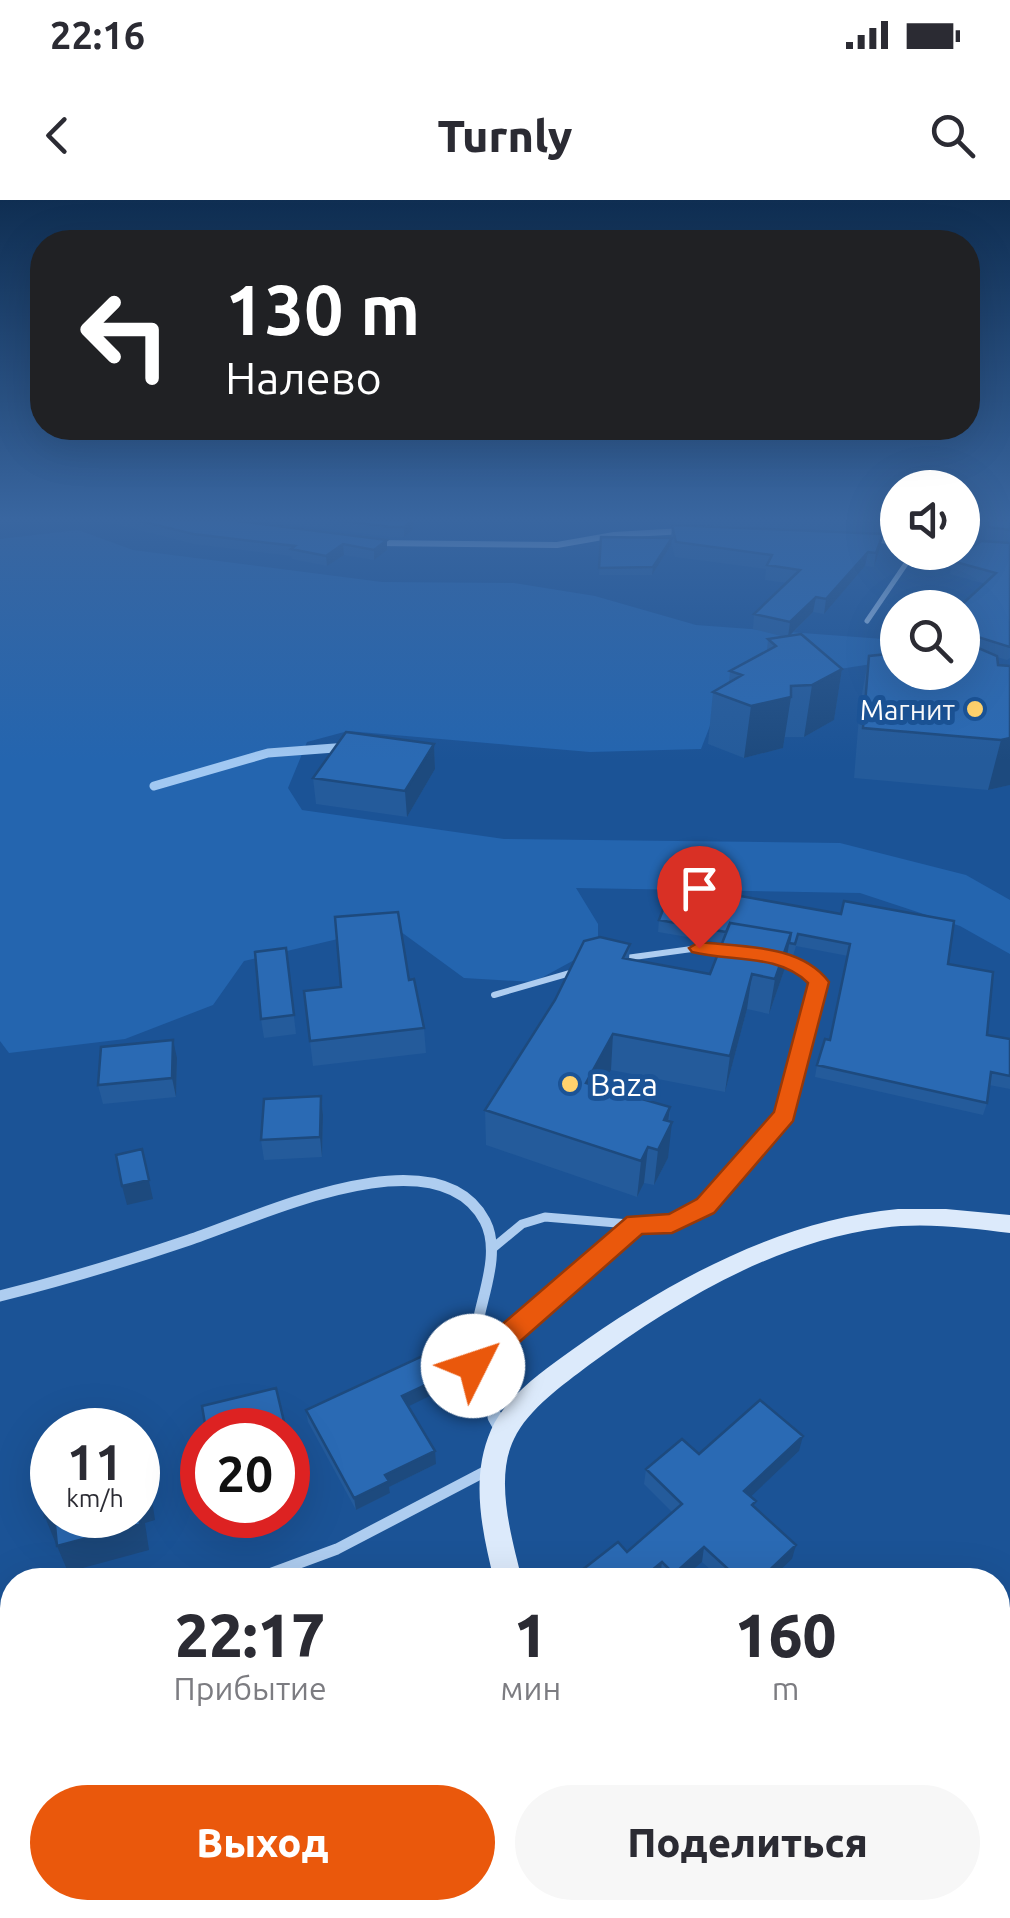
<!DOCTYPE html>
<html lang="ru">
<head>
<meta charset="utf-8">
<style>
  :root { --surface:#fff; --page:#f7f7f7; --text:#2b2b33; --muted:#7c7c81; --accent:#ea580c }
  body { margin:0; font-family:Ubuntu,sans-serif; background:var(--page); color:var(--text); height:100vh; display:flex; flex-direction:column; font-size:38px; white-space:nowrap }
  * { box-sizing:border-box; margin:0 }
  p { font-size:32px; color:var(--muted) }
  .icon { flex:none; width:55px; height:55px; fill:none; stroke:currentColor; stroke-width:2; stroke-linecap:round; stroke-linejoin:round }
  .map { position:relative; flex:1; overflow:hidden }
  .side { position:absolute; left:0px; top:1368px; width:1010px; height:352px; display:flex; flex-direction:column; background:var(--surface); border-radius:40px 40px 0 0; box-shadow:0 10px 40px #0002 }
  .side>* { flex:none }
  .hud { position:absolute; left:30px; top:30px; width:950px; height:210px; border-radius:40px; box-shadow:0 10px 40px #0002; background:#202124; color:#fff; overflow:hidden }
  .fabs { position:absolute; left:880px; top:270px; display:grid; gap:20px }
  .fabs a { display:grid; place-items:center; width:100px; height:100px; border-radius:50%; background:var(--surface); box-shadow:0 10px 40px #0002; font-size:50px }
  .speed { position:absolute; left:30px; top:1208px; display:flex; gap:20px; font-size:50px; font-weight:700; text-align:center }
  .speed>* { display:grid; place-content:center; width:130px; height:130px; border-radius:50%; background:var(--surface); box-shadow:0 10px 40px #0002; line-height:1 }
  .speed small { font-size:25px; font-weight:400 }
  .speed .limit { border:15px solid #d22; background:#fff; color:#111 }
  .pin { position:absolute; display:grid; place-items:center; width:85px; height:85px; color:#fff; margin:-102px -42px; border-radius:50% 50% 50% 0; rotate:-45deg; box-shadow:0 0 10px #0007 }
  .pin .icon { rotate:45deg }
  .me { position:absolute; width:110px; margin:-55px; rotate:49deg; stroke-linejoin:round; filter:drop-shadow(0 0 8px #0008) }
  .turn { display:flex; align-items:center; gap:35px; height:210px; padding:0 30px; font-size:45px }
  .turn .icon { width:130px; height:130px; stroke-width:2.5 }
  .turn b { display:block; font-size:70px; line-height:85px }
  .eta { display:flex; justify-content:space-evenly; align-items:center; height:170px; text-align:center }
  .eta b { font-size:60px; font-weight:800; line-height:70px }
  .button { display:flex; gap:20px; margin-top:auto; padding:20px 30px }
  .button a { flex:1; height:115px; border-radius:60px; background:var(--accent); color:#fff; font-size:40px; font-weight:800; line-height:115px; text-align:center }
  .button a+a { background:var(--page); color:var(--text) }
  .status { display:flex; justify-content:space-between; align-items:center; height:70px; padding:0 50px; background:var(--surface); direction:ltr }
  .status svg { height:28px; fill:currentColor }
  header { display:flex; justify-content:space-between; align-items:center; height:130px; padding:0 30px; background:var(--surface); font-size:45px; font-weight:800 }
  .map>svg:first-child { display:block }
  .green { fill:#2465af }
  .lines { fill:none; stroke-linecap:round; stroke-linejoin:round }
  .stream { stroke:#a1c8f2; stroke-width:9 }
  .river { fill:#123e74; fill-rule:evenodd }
  .lane-far3 { stroke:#aecdf0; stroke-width:5 }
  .lane-far2 { stroke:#aecdf0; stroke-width:6 }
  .lane-far1 { stroke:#aecdf0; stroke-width:9 }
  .lane { stroke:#aecdf0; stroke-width:11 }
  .street-far2 { stroke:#aecdf0; stroke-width:6 }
  .street-far1 { stroke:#aecdf0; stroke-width:11 }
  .street { stroke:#aecdf0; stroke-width:15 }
  .secondary { fill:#dceafb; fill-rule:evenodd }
  .wall { fill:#245b9b }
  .shaded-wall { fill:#1d4a7e }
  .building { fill:#2a6ab4; stroke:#1d4a7e; stroke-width:2.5 }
  .route { fill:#ea580c; stroke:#983908; stroke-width:2.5 }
  .poi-dot { fill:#ffd26d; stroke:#1b5396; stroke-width:4 }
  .labels { text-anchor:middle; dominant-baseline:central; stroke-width:10; stroke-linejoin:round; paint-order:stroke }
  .far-poi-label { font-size:28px; fill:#fff; stroke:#1b5396; text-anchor:end }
  .poi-label { font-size:32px; fill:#fff; stroke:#1b5396; text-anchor:start }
</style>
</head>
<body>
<div class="status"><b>22:16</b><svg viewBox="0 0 49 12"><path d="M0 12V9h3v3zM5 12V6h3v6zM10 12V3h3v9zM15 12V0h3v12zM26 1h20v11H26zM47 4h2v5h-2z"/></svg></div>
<header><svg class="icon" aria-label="back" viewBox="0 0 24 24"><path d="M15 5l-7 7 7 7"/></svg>Turnly<svg class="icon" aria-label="search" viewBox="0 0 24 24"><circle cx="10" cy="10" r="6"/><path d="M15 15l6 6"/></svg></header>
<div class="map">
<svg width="1010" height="1718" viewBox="0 0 1010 1718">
  <rect width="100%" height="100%" fill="#1b5396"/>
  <!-- green -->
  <path class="green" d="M78,330l55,20 249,32 132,1 81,13 101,29 201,15v20l-172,27 -24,62 -111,3 -242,-21 -41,11 -19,46 14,22 202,29 336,4 126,32 44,25v54l-50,-28 -100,-33 -284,-5 22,36v23l-64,35 -70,-4 -71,-52 -149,35 -31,44 -88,34 -116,14 -9,-12v-502z
    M0,1436l12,10v262h151l-5,10h-158z"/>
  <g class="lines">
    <!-- stream -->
    <path class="stream" d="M154,586l114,-33 80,-6"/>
    <!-- river -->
    <path class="river" d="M1010,1637v81h-62l4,-10h46v-65z"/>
    <!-- lane-far3 -->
    <path class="lane-far3" d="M867,421l47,-69"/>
    <!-- lane-far2 -->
    <path class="lane-far2" d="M777,758l28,10 14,18 -13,51
      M619,759l80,-11 30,1
      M494,795l83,-24"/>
    <!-- lane-far1 -->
    <path class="lane-far1" d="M493,1048l29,-24 23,-7 108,9 35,-8 18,-12 79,-91 21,-81
      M477,1163l159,-139"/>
    <!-- lane -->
    <path class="lane" d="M253,1380l84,-31 149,-78
      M0,1433l12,-1"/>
    <!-- street-far2 -->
    <path class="street-far2" d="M870,339l28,3
      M377,343l180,2 57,-10 70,-4
      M962,346l48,3"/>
    <!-- street-far1 -->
    <path class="street-far1" d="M0,1096c64,-16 127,-35 189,-56 67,-22 248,-110 296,-19 18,35 -7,82 -10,119 -1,28 8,54 22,79"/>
    <!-- street -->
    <path class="street" d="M495,1217l8,14"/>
    <!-- secondary -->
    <path class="secondary" d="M898,1009h48l64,6v18c-42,-5 -86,-11 -128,-5 -108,14 -207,74 -293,137 -26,20 -60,43 -75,74 -20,41 -2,99 8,141h-28c-12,-49 -24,-102 -3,-150 15,-34 52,-59 81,-80 95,-68 207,-130 326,-141z
      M572,1708h33l3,10h-34z"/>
  </g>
  <!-- wall -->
  <path class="wall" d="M99,320h131l157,20v10l-13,10 -30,-5 -17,11 -35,-7 -1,-3 -97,-12z
    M260,320h150l3,10 -9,7h-13z
    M666,320h224l-5,14h-2l-3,14 -6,19 -9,-1 -41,48 -11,-2 -23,24 52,33 -8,51 -30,17h-19l-2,11 -39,10 -36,-14 5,-52 16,-9 1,-12 37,-20 1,-12 17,-2 -32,-8 1,-15 33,-31 -22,-3 1,-11 -91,-12 -4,-16v4l-19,30h-53l2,-38 70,1 1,-12 -5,-1z
    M986,320h24v23l-25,-3z
    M1010,343v115l-3,2 -10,-3 1,8 12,1v119l-22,5 -134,-12 6,-74 9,-48 93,16v-64l23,-24 -35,-10 2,-13z
    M434,544l1,25 -28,48 -91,-13 -3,-26z
    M673,684l275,80 39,71 23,4v50l-21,-4 -2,18 -4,12 -168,-38 2,-12 13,-25 18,-84 -52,-10 -3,10 -6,-1 -2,13 -16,46 -22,-5 -22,83 -114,-22 -10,17 69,20 -2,51 -14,27 -10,-2 -7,14 -151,-52 -1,-35 145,-166 -1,16 81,14 12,-31 -64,-11 1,-12z
    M286,748l10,86 -32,4 -3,-19z
    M409,780l15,48 2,25 -113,13 -9,-75z
    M177,858l-1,39 -73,7 -5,-19z
    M321,896l2,19 -1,42 -58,3 -3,-20z
    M446,1188l-38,18 28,58 -47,23 1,6 -34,17 -48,-88 -2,-12z
    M799,1251l-48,45 4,12 37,51 -22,21h-48l-20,-18 -21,18h-18l-3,-3 -4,3h-80l1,-6 50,-22 45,-40 -28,-28 2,-15 53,-15z"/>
  <!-- shaded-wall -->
  <path class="shaded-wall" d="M413,320v10l-9,7v-10z
    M883,334l-3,14 -6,19 2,-14z
    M672,338l-1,7 -19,30 1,-8z
    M387,340v10l-13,10v-10z
    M343,344l1,11 -17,11 -1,-10z
    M868,352l-3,14 -41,48 2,-15z
    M816,397l-3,15 -25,25 2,-15z
    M842,469l-8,51 -30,17 8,-52z
    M791,497l-8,51 -39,10 7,-52z
    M1010,538v47l-22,5 13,-50z
    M434,544l1,25 -28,48 -2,-26z
    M791,733l-6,35 -16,46 6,-35z
    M752,774l-5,35 -22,83 5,-36z
    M613,834l-2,36 -27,49 2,-36z
    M173,840l4,18 -1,39 -4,-19z
    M321,896l2,19 -1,42 -2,-20z
    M670,907l-3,24 5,-9 -4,36 -14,27 4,-35 6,-30z
    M648,947l-4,36 -7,14 4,-36z
    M142,949l11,50 -26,6 -5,-19z
    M445,1176l1,12 -43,21 -1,-13z
    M803,1236l-4,15 -58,55 3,-15z
    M435,1251l1,13 -47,23 1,6 -34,17 -2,-12 31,-23z
    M140,1252l9,27 6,41 -10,3 4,27 -81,22 -11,-26 81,-42z
    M297,1277l5,27 -14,4v-28z
    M54,1315l2,29 -11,-27z
    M222,1315h38l-36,9z
    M796,1345l-4,14 -22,21h-11z
    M704,1347l-2,15 -21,18h-8l1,-6z
    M662,1362l-2,15 -4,3h-16z"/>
  <!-- building -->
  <path class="building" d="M136,320h94l157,20 -13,10 -31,-6 -17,12 -35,-7 4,-3 -102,-12z
    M335,320h78l-9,7h-13z
    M829,320h59l-1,2z
    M988,320h22v10l-22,-3z
    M672,325l211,9 -7,19 -8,-1 -42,47 -10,-2 -26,25 -36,-8 46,-44 -33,-5 5,-10 -96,-13z
    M601,337l71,1 -19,29 -54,1z
    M981,341l29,2v104l-48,-15v-24h-4l38,-35 -44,-12z
    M801,434l41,35 -30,16 -21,1v11l-40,9 -38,-14 29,-17 -12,-4 46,-25 -8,-7z
    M969,444l28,12 1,9 12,1v72l-9,2 -138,-12 6,-72 29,-3v19h64v-27z
    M346,532l88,12 -29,47 -92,-13z
    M673,684l168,30 3,-13 110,20 -6,43 45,8 -6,63 23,4v37l-19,-4 -4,31 -170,-38 8,-26 5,1 20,-96 -52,-10 -3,10 -6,-1 2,-10 -61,-10 -4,9 -67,-12z
    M398,712l11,68 5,-1 10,49 -114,13 -6,-50 37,-4 -6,-70z
    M730,723l61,10 -16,46 -23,-5 -22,82 -117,-22 -27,49 84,24 -6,13 8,2 -14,28 -10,-3 -7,14 -156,-51 70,-110 29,-59 16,-4 30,7 -7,14 87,16z
    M286,748l8,67 -33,4 -6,-67z
    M173,840l-1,38 -74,7 3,-38z
    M321,896l-1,41 -59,3 3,-41z
    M142,949l7,31 -27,6 -6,-31z
    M431,1152l14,24 -43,20 33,55 -50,24 4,6 -35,17 -48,-88z
    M276,1188l10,42h-80l-4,-24z
    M760,1200l43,36 -59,55 12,10 -4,4 44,40 -37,35h-19l-36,-33 -30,27 -12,-12 -22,18h-58l-5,-6 41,-32 9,10 55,-48 -36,-35 36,-30 17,15z
    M202,1231v33l-5,-31z
    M288,1238l9,39 -9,3z
    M52,1248v67h86v-11l2,20 -83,22 -3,-31 -9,2 -3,-40 9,-2 -2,-26z
    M140,1252l6,42 -8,2v-43z"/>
  <!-- sky -->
  <linearGradient id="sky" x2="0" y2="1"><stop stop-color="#0f2e52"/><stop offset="0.57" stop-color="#3966a0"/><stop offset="1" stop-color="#3966a0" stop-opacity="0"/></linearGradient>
  <rect width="1010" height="560" fill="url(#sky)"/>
  <!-- route -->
  <path class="route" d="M699,742c43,5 102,2 130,40l-36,139 -79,92 -42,20 -30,1 -159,140h-20l-4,-8 4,-8 164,-141 42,-3 28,-15 77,-87 34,-129c-30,-30 -78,-21 -116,-31l-3,-4z"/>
  <!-- markers -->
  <g class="poi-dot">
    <circle cx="975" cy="509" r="10"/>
    <circle cx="570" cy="884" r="10"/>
  </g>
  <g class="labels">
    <!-- far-poi labels -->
    <g class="far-poi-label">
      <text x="955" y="509">Магнит</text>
    </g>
    <!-- poi labels -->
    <g class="poi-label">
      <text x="590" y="884">Baza</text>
    </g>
  </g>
</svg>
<div class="fabs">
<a><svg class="icon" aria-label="sound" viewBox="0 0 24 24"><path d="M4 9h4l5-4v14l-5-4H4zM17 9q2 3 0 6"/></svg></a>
<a><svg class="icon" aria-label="search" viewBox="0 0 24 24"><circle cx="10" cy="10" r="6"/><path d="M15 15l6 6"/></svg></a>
</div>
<div class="speed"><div>11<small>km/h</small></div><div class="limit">20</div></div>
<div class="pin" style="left:699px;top:748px;background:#d93025"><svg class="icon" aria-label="arrive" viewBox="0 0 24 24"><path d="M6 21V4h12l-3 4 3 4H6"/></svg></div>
<svg class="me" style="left:473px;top:1166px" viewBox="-20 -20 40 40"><circle r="19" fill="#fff"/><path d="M0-13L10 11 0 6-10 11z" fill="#ea580c"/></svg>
<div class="hud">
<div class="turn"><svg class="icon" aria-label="left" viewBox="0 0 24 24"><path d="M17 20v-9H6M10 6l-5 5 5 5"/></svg><div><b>130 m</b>Налево</div></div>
</div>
<section class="side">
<div class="eta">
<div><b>22:17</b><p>Прибытие</p></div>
<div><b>1</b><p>мин</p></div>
<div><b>160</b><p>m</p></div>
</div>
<div class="button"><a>Выход</a><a>Поделиться</a></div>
</section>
</div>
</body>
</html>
